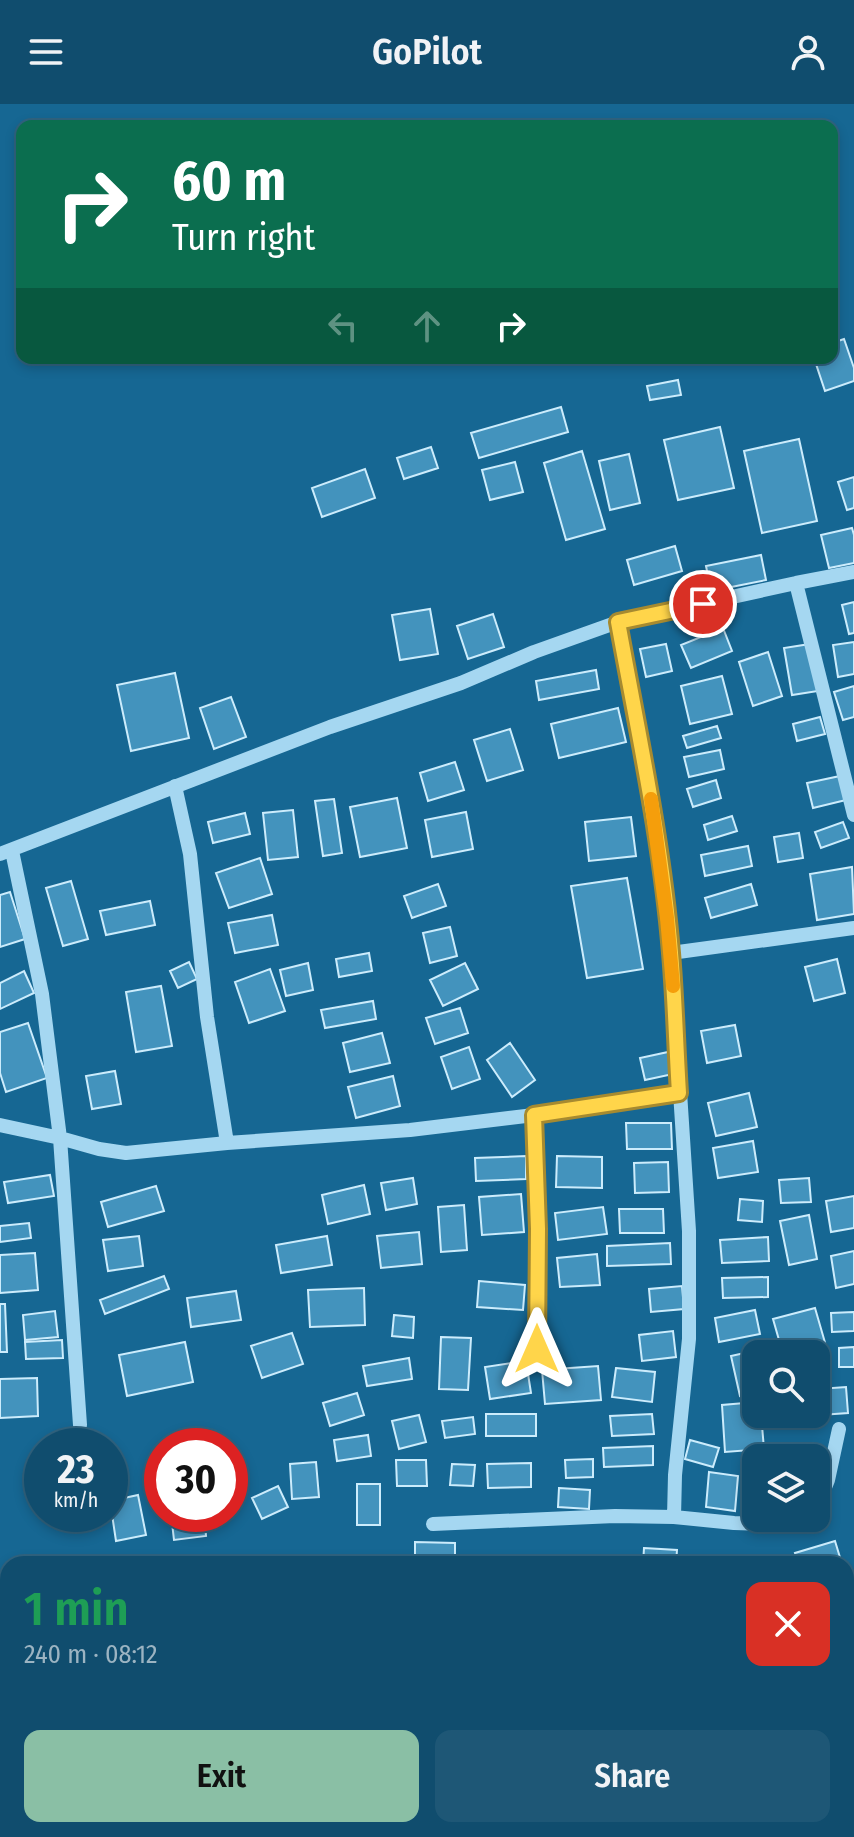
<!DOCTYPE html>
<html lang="en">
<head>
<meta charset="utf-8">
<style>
  :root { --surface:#104d6e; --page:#1e5776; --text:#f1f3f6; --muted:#9cb4c2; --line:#306481; --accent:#8abfa5 }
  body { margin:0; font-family:"Fira Sans Condensed",sans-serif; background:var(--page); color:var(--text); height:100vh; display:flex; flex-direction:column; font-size:30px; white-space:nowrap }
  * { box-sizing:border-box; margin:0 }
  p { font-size:26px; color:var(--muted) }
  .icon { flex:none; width:44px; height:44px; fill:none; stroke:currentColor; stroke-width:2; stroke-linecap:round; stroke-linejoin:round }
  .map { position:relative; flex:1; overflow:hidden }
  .details { position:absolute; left:0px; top:1452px; width:854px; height:282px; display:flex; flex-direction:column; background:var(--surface); border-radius:24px 24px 0 0; box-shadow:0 4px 12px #0003,0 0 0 2px var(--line) }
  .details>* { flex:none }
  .guide { position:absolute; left:16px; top:16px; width:822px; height:244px; border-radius:16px; box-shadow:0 4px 12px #0003,0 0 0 2px var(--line); background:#0b6e4f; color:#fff; overflow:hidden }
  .controls { position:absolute; left:742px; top:1236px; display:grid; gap:16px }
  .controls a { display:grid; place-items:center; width:88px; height:88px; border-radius:16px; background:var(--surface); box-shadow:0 4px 12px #0003,0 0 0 2px var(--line); font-size:40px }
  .speed { position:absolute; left:24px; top:1324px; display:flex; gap:16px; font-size:40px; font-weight:700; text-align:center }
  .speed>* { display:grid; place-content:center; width:104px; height:104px; border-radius:50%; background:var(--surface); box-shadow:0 4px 12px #0003,0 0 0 2px var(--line); line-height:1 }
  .speed small { font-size:20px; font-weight:400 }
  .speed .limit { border:12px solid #d22; background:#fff; color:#111 }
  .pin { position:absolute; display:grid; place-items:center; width:68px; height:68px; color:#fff; margin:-34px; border:4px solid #fff; border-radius:50%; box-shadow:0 2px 8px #0007 }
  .me { position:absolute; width:88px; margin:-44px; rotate:0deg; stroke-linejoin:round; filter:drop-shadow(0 0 6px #0008) }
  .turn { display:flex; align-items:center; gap:28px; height:168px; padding:0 24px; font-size:36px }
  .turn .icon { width:104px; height:104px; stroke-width:2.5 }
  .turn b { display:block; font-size:56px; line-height:68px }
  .lanes { display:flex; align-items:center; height:76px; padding:0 24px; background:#0003; justify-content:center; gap:40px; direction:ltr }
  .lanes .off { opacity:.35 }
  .round { display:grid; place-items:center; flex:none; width:84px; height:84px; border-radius:16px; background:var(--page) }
  .head { display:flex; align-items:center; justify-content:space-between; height:136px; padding:0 24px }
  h1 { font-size:48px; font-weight:600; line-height:60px; color:#1e9e55 }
  .cta { display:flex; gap:16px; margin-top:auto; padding:16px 24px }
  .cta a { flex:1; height:92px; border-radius:16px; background:var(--accent); color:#111; font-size:32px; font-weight:600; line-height:92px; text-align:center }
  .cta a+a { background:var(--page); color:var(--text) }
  header { display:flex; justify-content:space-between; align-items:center; height:104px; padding:0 24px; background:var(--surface); font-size:36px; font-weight:600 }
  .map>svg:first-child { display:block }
  .building { fill:#4393bd; stroke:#ccecfc; stroke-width:2 }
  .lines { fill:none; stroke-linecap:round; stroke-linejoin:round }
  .minor { stroke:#a5d7f1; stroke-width:14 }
  .route-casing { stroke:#a68a30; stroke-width:20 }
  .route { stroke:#ffd54a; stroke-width:14 }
  .slow { stroke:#f59e0b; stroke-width:14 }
</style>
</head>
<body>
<header><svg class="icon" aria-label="menu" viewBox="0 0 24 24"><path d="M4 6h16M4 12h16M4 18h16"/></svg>GoPilot<svg class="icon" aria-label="person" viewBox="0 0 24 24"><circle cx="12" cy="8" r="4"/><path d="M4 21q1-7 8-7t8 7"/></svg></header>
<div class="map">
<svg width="854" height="1733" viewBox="0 0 854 1733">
  <rect width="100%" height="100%" fill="#166793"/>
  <!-- building -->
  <path class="building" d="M844,235l10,29v13l-29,10 -11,-33h18v-15z
    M678,276l3,15 -31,5 -3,-14z
    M561,303l7,25 -89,26 -8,-25z
    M720,323l14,61 -56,12 -14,-60z
    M799,335l18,82 -55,12 -18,-82z
    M431,343l7,21 -34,11 -7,-21z
    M582,347l23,78 -39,11 -22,-77z
    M629,350l11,49 -30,7 -11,-49z
    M515,358l8,30 -33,8 -8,-30z
    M365,365l10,29 -53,19 -10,-29z
    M854,373v31l-7,2 -9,-28z
    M852,424l2,7v28l-25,5 -8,-33z
    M675,442l7,25 -48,14 -7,-25z
    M761,451l5,25 -55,11 -5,-25z
    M854,498v31l-5,1 -7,-29z
    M430,505l8,45 -38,6 -8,-45z
    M493,510l11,33 -36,12 -11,-33z
    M723,524l9,23 -41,17 -10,-23z
    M854,538v32l-16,3 -5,-32z
    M666,540l6,27 -26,6 -6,-28z
    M810,540l8,47 -26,4 -8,-47z
    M768,548l14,44 -29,10 -14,-44z
    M596,566l3,19 -60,11 -3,-19z
    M175,569l14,65 -58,13 -14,-66z
    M722,572l10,38 -42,10 -9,-38z
    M854,582v31l-11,3 -9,-28z
    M231,593l15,40 -32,12 -14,-41z
    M618,604l8,34 -67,16 -8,-34z
    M820,613l5,17 -28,7 -4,-17z
    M717,622l4,12 -34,10 -4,-12z
    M510,625l13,41 -36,11 -13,-41z
    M720,646l4,19 -35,8 -5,-20z
    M455,658l9,28 -36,11 -8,-28z
    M840,672l6,24 -33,8 -6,-25z
    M716,676l5,18 -28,9 -6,-18z
    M397,694l10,50 -47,9 -10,-50z
    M334,695l8,54 -19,3 -8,-55z
    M293,706l5,47 -30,3 -5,-47z
    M466,708l7,37 -41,8 -7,-37z
    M245,709l5,21 -37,9 -5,-21z
    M732,712l5,15 -29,9 -4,-15z
    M631,713l5,39 -47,5 -4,-39z
    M843,718l6,16 -28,10 -6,-16z
    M799,729l4,25 -25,4 -4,-25z
    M748,742l4,20 -47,10 -4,-21z
    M260,754l12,36 -43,14 -13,-35z
    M852,763l2,47 -37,6 -7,-46z
    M627,774l16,91 -56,9 -16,-92z
    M71,777l17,58 -25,7 -17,-58z
    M438,780l8,22 -34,12 -8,-22z
    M751,780l6,21 -46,13 -6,-20z
    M10,788l15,47 -25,8v-52z
    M150,797l5,24 -49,10 -6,-24z
    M272,811l6,30 -43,8 -7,-30z
    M450,823l7,29 -27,7 -7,-30z
    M369,849l3,18 -33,6 -3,-18z
    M837,855l8,34 -31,8 -9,-34z
    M189,858l8,17 -19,9 -8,-17z
    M308,859l5,27 -27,6 -6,-26z
    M465,859l13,26 -35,17 -13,-26z
    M270,865l15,42 -36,12 -14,-41z
    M24,867l10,22 -34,16v-26z
    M161,882l11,60 -36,6 -10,-60z
    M373,897l3,18 -51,9 -4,-18z
    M460,904l8,25 -33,11 -9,-26z
    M28,919l19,55 -41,14 -6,-19v-41z
    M735,921l6,31 -34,7 -6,-32z
    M382,929l8,30 -40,9 -7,-29z
    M510,939l25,37 -23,17 -25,-37z
    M469,943l11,32 -28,10 -11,-32z
    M668,948l5,22 -28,6 -5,-22z
    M115,967l6,33 -29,5 -6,-33z
    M393,972l7,30 -44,12 -8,-31z
    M749,989l8,34 -41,9 -8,-33z
    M626,1019h45l1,26h-45z
    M753,1037l5,31 -40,6 -5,-30z
    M526,1052v23l-50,2 -1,-23z
    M557,1052l45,1v31l-46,-1z
    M668,1058l1,30 -34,1 -1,-30z
    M50,1071l4,21 -46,7 -4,-21z
    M413,1074l4,26 -31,6 -5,-27z
    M809,1074l2,24 -30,1 -2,-23z
    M364,1081l6,29 -42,10 -6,-29z
    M156,1082l8,25 -56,16 -7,-25z
    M521,1090l3,38 -42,3 -3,-38z
    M854,1092v32l-23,4 -5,-31z
    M740,1095l23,2 -1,21 -24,-2z
    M464,1101l3,45 -26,2 -3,-45z
    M603,1103l4,27 -49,6 -3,-27z
    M619,1105h44l1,24h-44z
    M809,1111l8,44 -28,6 -9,-44z
    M29,1119l2,15 -31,4v-16z
    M419,1128l3,32 -41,4 -4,-32z
    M139,1132l4,30 -35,5 -5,-31z
    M327,1132l5,29 -51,8 -5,-28z
    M768,1133l1,24 -47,2 -2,-23z
    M670,1139l1,21 -64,2v-20z
    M854,1147v33l-18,4 -5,-32z
    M35,1149l3,37 -38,3v-38z
    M597,1150l3,31 -40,2 -3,-29z
    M164,1172l5,13 -64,25 -5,-14z
    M768,1173v20l-45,1 -1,-20z
    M479,1177l46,4 -2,25 -46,-3z
    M682,1182l2,23 -33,3 -2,-23z
    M364,1184l1,37 -55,2 -2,-37z
    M236,1187l5,29 -50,7 -4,-29z
    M0,1200h5l2,48h-7z
    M815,1204l11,38 -30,8h-13l-10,-35z
    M755,1206l5,24 -41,8 -4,-24z
    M55,1207l3,26 -33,3 -2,-25z
    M854,1208v19l-22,1 -1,-19z
    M394,1211l20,2 -1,21 -21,-2z
    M673,1227l3,26 -34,4 -3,-26z
    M292,1229l11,31 -41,14 -11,-32z
    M441,1233l30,1 -3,52 -29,-1z
    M62,1236l1,18 -37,1 -1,-17z
    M185,1238l8,40 -66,14 -8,-41z
    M854,1243v20h-15v-19z
    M758,1246l1,4h-3v39l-16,3 -9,-40z
    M409,1254l3,21 -45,7 -4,-20z
    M526,1257l5,32 -41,6 -5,-32z
    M598,1262l3,34 -56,4 -3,-34z
    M616,1264l39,4 -3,30 -40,-5z
    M37,1274l1,38 -38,2v-39z
    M846,1283l2,26 -27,2 -2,-26z
    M357,1289l7,22 -34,11 -7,-23z
    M756,1298v12h5l3,35 -39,3 -3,-47z
    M486,1310h50v22h-50z
    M652,1310l2,20 -42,2 -2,-20z
    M419,1311l7,27 -27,7 -7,-28z
    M473,1313l2,17 -30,4 -3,-17z
    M368,1331l3,21 -34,5 -3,-21z
    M690,1336l29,8 -6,19 -28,-8z
    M653,1342v19l-49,2 -1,-19z
    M593,1355v18l-27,1 -1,-18z
    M396,1356h30l1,26h-30z
    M316,1358l3,35 -27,2 -2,-35z
    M531,1359v24l-43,1 -1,-24z
    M452,1360l23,1 -2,21 -23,-1z
    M709,1368l29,4 -3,35 -29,-4z
    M357,1380h23v41h-23z
    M278,1382l10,21 -26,12 -10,-21z
    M559,1384l31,2 -1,19 -31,-2z
    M138,1391l8,40 -30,6 -6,-40z
    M171,1410h33l2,22 -32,4z
    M835,1437l7,23h-43l-4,-11z
    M415,1438l40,1v21h-40z
    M644,1444l33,2 -1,14h-33z
    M508,1451h38v9h-38z
    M767,1452l1,8h-46z"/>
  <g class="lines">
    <!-- minor -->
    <path class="minor" d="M796,479l58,232
      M618,518l34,181 19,150 183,-25
      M175,682l15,68 17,163 20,126
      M12,747l30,143 18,144 20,287
      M0,750l330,-127 131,-44 73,-31 84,-30 178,-39 58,-11
      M671,849l18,278v108l-14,136 -1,42 60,6 63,2 10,-4 2,-3
      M534,1011l4,114 -1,120
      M0,1021l60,13 39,11 27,4 101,-10 183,-13 124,-15 145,-22
      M816,1405l12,-29 11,-51
      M433,1420l182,-8 59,1"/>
  </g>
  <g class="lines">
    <defs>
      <path id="route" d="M537,1245l1,-120 -4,-114 145,-22c-3,-47 -4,-94 -8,-140 -9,-111 -33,-221 -53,-331l85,-18"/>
    </defs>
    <!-- route casing -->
    <use href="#route" class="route-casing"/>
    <!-- route -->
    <use href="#route" class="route"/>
    <!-- slow -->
    <path class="slow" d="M651,695l16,119 6,68"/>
  </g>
</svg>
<div class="controls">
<a><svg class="icon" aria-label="search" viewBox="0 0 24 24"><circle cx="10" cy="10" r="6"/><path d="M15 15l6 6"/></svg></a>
<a><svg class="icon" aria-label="layers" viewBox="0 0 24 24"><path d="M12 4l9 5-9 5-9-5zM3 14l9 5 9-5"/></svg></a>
</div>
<div class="speed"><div>23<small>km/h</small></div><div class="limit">30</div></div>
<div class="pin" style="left:703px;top:500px;background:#d93025"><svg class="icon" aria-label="arrive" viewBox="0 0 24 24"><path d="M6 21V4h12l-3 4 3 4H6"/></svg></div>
<svg class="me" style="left:537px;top:1245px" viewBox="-20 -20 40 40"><path d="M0-17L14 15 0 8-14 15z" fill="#ffd54a" stroke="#fff" stroke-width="4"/></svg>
<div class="guide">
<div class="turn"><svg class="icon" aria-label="right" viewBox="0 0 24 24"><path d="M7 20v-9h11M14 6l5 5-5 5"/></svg><div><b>60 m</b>Turn right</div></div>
<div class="lanes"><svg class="icon off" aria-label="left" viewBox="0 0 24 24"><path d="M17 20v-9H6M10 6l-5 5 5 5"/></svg><svg class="icon off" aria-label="ahead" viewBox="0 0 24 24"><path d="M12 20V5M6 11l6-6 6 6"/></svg><svg class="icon" aria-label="right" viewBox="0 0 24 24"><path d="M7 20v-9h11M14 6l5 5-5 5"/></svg></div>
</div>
<section class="details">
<div class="head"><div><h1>1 min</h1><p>240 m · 08:12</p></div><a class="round" style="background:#d93025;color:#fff"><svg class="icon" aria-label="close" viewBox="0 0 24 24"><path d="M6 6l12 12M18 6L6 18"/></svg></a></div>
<div class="cta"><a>Exit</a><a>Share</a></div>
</section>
</div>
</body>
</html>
